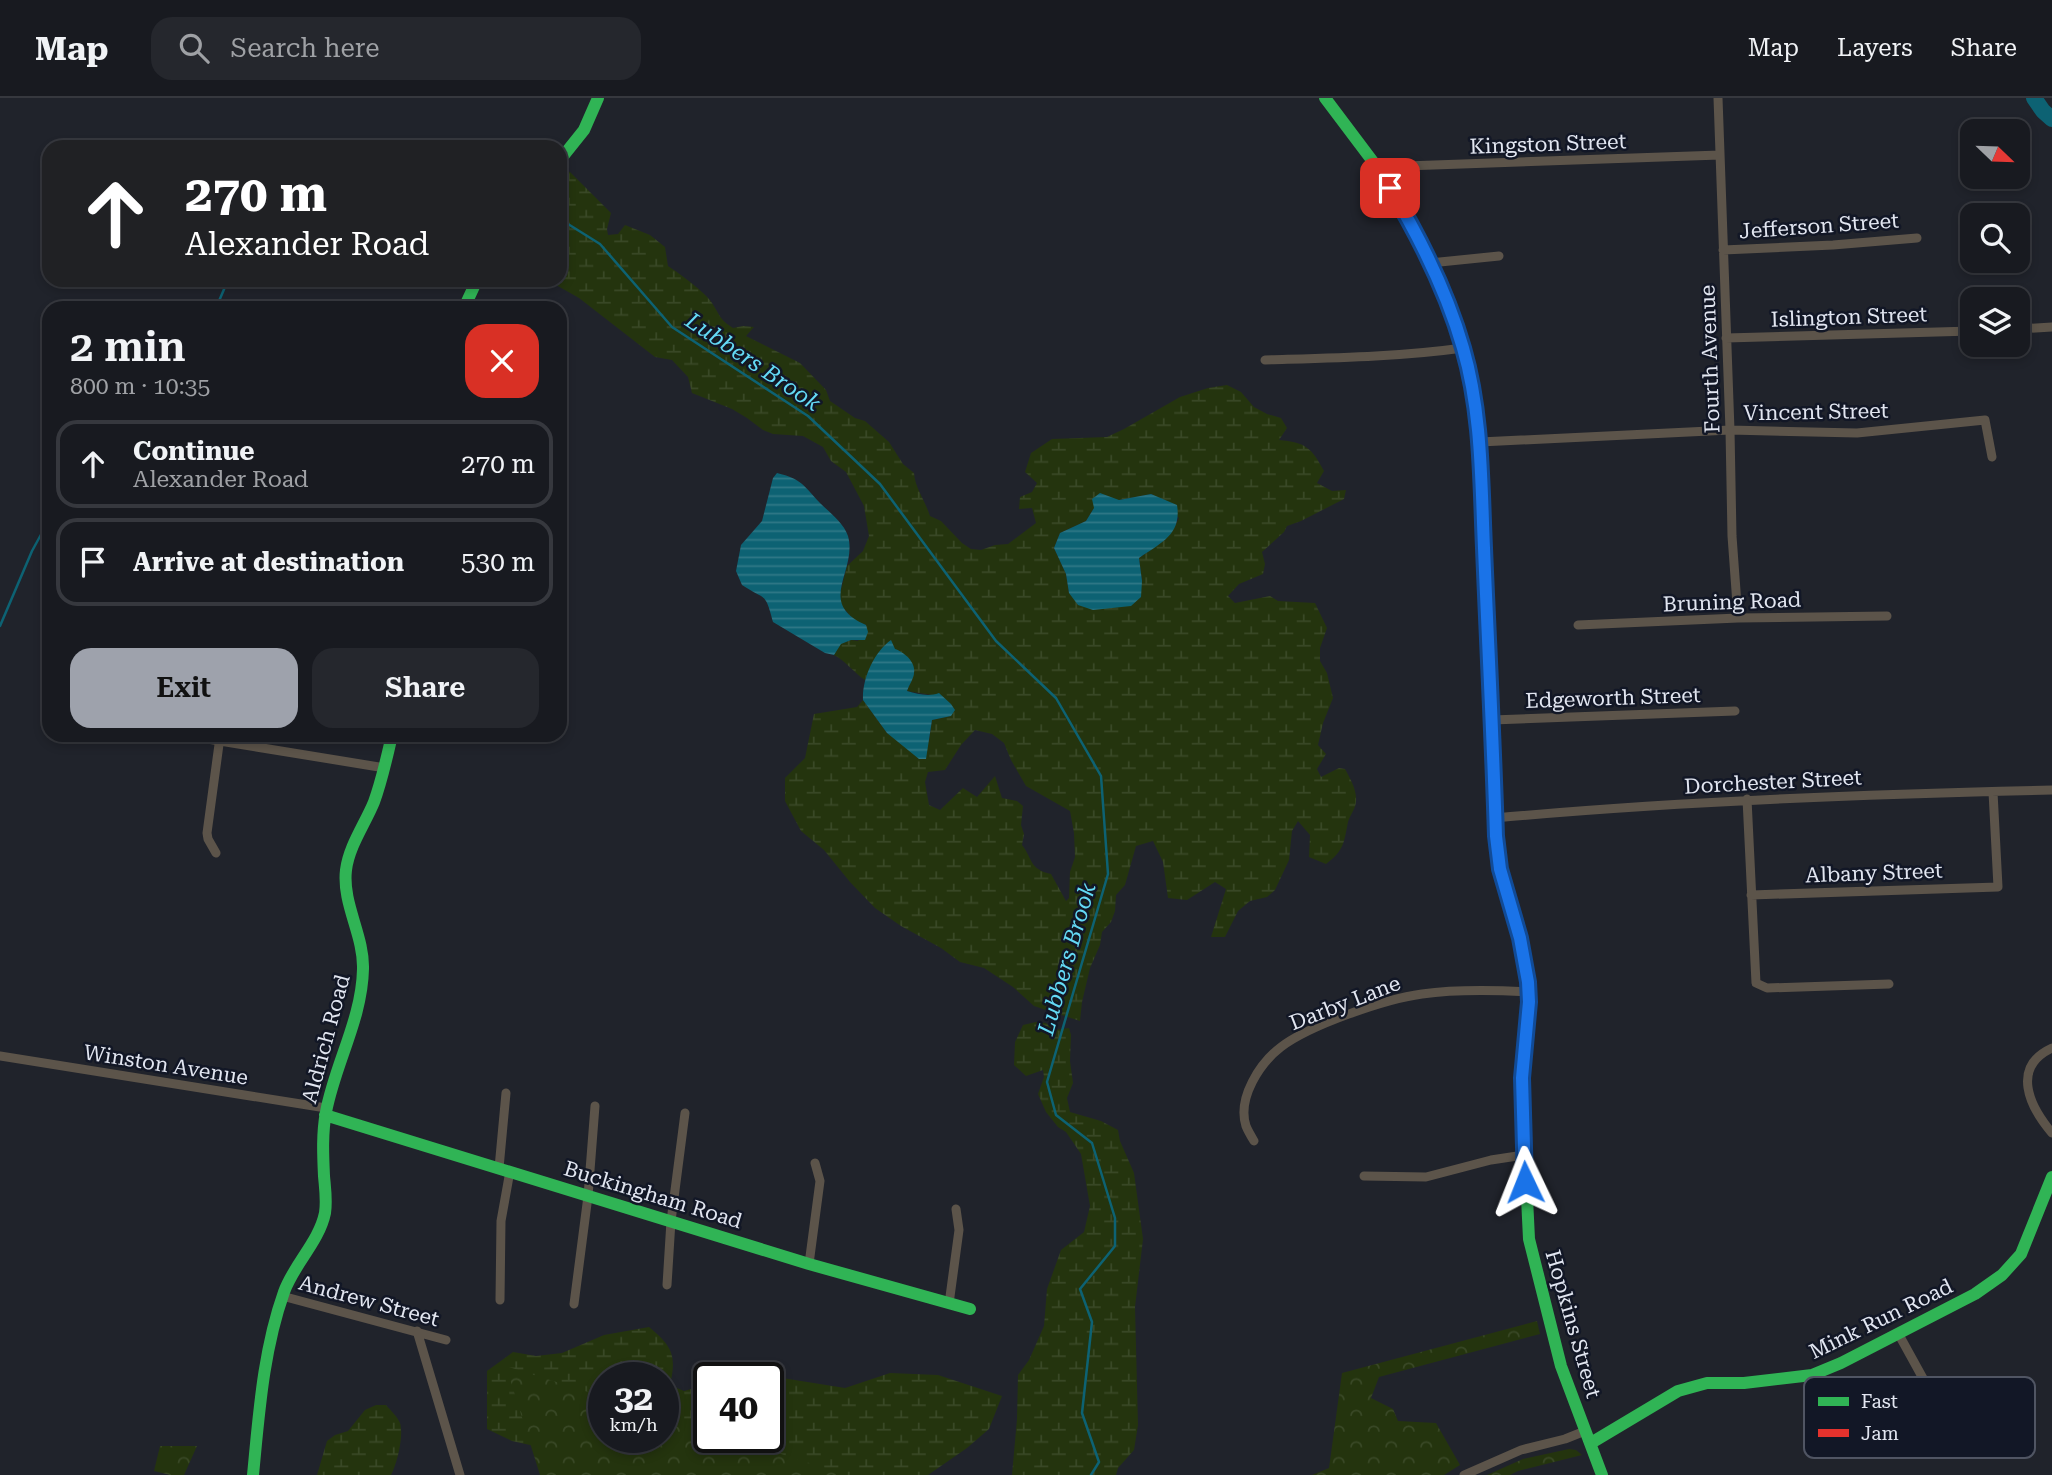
<!DOCTYPE html>
<html lang="en">
<head>
<meta charset="utf-8">
<style>
  :root { --surface:#181a20; --page:#25272d; --text:#f1f3f6; --muted:#9fa1a5; --line:#36383e; --accent:#9ea2ac }
  body { margin:0; font-family:"Roboto Serif",serif; background:var(--page); color:var(--text); height:100vh; display:flex; flex-direction:column; font-size:26px; white-space:nowrap }
  * { box-sizing:border-box; margin:0 }
  p { font-size:23px; color:var(--muted) }
  .icon { flex:none; width:38px; height:38px; fill:none; stroke:currentColor; stroke-width:2; stroke-linecap:round; stroke-linejoin:round }
  .map { position:relative; flex:1; overflow:hidden }
  .details { position:absolute; left:42px; top:203px; width:525px; height:441px; display:flex; flex-direction:column; background:var(--surface); border-radius:21px; box-shadow:0 4px 10px #0003,0 0 0 2px var(--line) }
  .details>* { flex:none }
  .banner { position:absolute; left:42px; top:42px; width:525px; height:147px; border-radius:21px; box-shadow:0 4px 10px #0003,0 0 0 2px var(--line); background:#202124; color:#fff; overflow:hidden }
  .needle { width:46px; rotate:113deg }
  .fabs { position:absolute; left:1960px; top:21px; display:grid; gap:14px }
  .fabs a { display:grid; place-items:center; width:70px; height:70px; border-radius:14px; background:var(--surface); box-shadow:0 4px 10px #0003,0 0 0 2px var(--line); font-size:35px }
  .speed { position:absolute; left:588px; top:1264px; display:flex; gap:14px; font-size:35px; font-weight:700; text-align:center }
  .speed>* { display:grid; place-content:center; width:91px; height:91px; border-radius:50%; background:var(--surface); box-shadow:0 4px 10px #0003,0 0 0 2px var(--line); line-height:1 }
  .speed small { font-size:18px; font-weight:400 }
  .speed .limit { border:4px solid #111; border-radius:10px; background:#fff; color:#111 }
  .pin { position:absolute; display:grid; place-items:center; width:60px; height:60px; color:#fff; margin:-30px; border-radius:14px; box-shadow:0 4px 10px #0006 }
  .me { position:absolute; width:77px; margin:-38px; rotate:358deg; stroke-linejoin:round; filter:drop-shadow(0 0 5px #0008) }
  .turn { display:flex; align-items:center; gap:24px; height:147px; padding:0 28px; font-size:32px }
  .turn .icon { width:91px; height:91px; stroke-width:2.5 }
  .turn b { display:block; font-size:49px; line-height:60px }
  .round { display:grid; place-items:center; flex:none; width:74px; height:74px; border-radius:21px; background:var(--page) }
  .headline { display:flex; align-items:center; justify-content:space-between; height:119px; padding:0 28px }
  h1 { font-size:42px; font-weight:600; line-height:52px }
  .primary-button { display:flex; gap:14px; margin-top:auto; padding:14px 28px }
  .primary-button a { flex:1; height:80px; border-radius:21px; background:var(--accent); color:#111; font-size:28px; font-weight:600; line-height:80px; text-align:center }
  .primary-button a+a { background:var(--page); color:var(--text) }
  ul { padding:0; list-style:none }
  li { display:flex; align-items:center; gap:21px; height:88px; margin:0 14px 10px; padding:0 14px; border:4px solid var(--line); border-radius:21px }
  li div { flex:1 }
  li b { display:block; font-size:26px }
  li em { font-style:normal }
  header { display:flex; align-items:center; gap:42px; box-sizing:border-box; height:98px; padding:0 35px; background:var(--surface); border-bottom:2px solid var(--line) }
  header strong { font-size:33px }
  nav { display:flex; gap:38px; margin-inline-start:auto; font-size:24px }
  .search { width:490px; height:63px; background:var(--page); display:flex; align-items:center; gap:18px; box-sizing:border-box; padding:0 24px; border-radius:21px; color:var(--muted); font-size:26px }
  .map>svg:first-child { display:block }
  .wetland { fill:url(#wetland-marsh); fill-rule:evenodd }
  .park { fill:url(#park-crowns) }
  .water { fill:url(#water-rules) }
  .lines { fill:none; stroke-linecap:round; stroke-linejoin:round }
  .stream { stroke:#0d6273; stroke-width:2.5 }
  .river { stroke:#0d6273; stroke-width:16 }
  .street { stroke:#5c544a; stroke-width:9 }
  .fast { stroke:#30b455; stroke-width:12 }
  .jam { stroke:#e5322d; stroke-width:12 }
  .route-casing { stroke:#114b97; stroke-width:18 }
  .route { stroke:#1a73e8; stroke-width:12 }
  .labels { text-anchor:middle; dominant-baseline:central; stroke-width:5; stroke-linejoin:round; paint-order:stroke }
  .street-label { font-size:21px; fill:#e2e6f1; stroke:#121726 }
  .water-label { font-size:23px; font-style:italic; fill:#64daf5; stroke:#121726 }
  .key { fill:#121726; stroke:#505563; stroke-width:2 }
  .key-label { font-size:19px; fill:#e2e6f1 }
</style>
</head>
<body>
<header>
<strong>Map</strong>
<div class="search"><svg class="icon" aria-label="search" viewBox="0 0 24 24"><circle cx="10" cy="10" r="6"/><path d="M15 15l6 6"/></svg>Search here</div>
<nav><a>Map</a><a>Layers</a><a>Share</a></nav>
</header>
<div class="map">
<svg width="2052" height="1377" viewBox="0 0 2052 1377">
  <defs>
    <pattern id="wetland-marsh" width="20" height="14" patternUnits="userSpaceOnUse" patternTransform="scale(1.75)"><rect width="20" height="14" fill="#24340e"/><path d="M1 5h8M5 5V1M11 12h8M15 12V8" fill="none" stroke="#394826"/></pattern>
    <pattern id="park-crowns" width="20" height="18" patternUnits="userSpaceOnUse" patternTransform="scale(1.75)"><rect width="20" height="18" fill="#24340e"/><path d="M2 6a3 3 0 1 1 6 0M12 15a3 3 0 1 1 6 0" fill="none" stroke="#394826"/></pattern>
    <pattern id="water-rules" width="6" height="5" patternUnits="userSpaceOnUse" patternTransform="scale(1.75)"><rect width="6" height="5" fill="#0d6273"/><path d="M0 2.5h6" fill="none" stroke="#307887"/></pattern>
  </defs>
  <rect width="100%" height="100%" fill="#20232b"/>
  <!-- wetland -->
  <path class="wetland" d="M562,72l8,2 41,41 -4,16 1,6 10,-1 7,-9 25,10 15,12 3,19c11,7 37,26 44,37 8,12 7,16 21,25l10,-2 11,1 -8,9 54,27 26,27 4,11 25,17 10,3 24,21 14,22 11,9c1,15 11,27 16,43l11,5 21,22 9,6 10,1 14,-5 13,-1 28,-21 -4,-15 -13,1 1,-12 12,-5 5,-9 -12,-11 6,-19 21,-14 55,-2 17,-8 56,-32 28,-9 19,-3 14,7 13,15 13,7 14,4 6,10 -8,12c26,2 33,8 45,31l-7,12 15,8 14,-1 -2,9 -43,22 -14,5 -3,6 -22,20 3,12 -2,10 -24,10 -11,12 7,7 35,-7 8,5 37,2 12,25 -7,20v13l7,12 6,25 -10,25 -5,22 8,9 -9,15 4,8 18,-9 6,1c5,9 12,21 11,32 0,7 -6,14 -8,21 -4,20 -4,29 -22,42l-17,-7 1,-22 -12,-14 -6,10 -3,29 -14,30 -8,7 -17,4 -12,10 -13,26h-14l15,-48 -11,-7 -28,18 -19,-2 -5,-36 -10,-21 -17,5 -11,39 -9,10 -1,16 -4,11 -9,10 -2,13 -10,23 -8,34 -2,19 -46,-15 -21,-19 -29,-19 -24,-6 -19,-14 -40,-22 -26,-18 -25,-26 -26,-32 -23,-19 -16,-30v-23l20,-20 9,-44 43,-7 6,-7 24,33 42,8 3,-21 19,-4 -19,-21 -25,-4 7,-18 -40,-13 -9,20c-11,-7 -19,-19 -31,-25l6,-11 11,-4 7,1 8,-16 -12,-5 -13,-15 -1,-11 7,-28 16,-15 6,-15 -5,-30 -18,-34 -15,-11 -8,-14 -20,-11 -30,-2 -10,-4 -16,-12 -15,-9 -40,-16 -4,-16 -16,-17 -17,-3 -76,-59 -30,-17 11,-1v-109zM1152,396l27,24c-9,21 -22,27 -40,40l3,23 -73,12 -3,-19 -12,-26 6,-15 26,-12 8,-13 25,-8zM975,632l17,4 12,9 7,17 15,26 44,25 4,22 1,24 -5,15 -1,26 -3,3 -15,-27c-22,-5 -18,-15 -29,-29l2,-11 -3,-9 2,-19 -6,-5 -15,-3 -7,-22 -18,21 -14,-9 -23,22 -11,-5 -4,-23 3,-10 17,-2 16,-25z
    M1036,924l10,1 8,7 15,-2 2,7 -1,26 3,22 -6,15 3,14 31,9 17,9 2,11 14,32 9,66 -8,68 3,118 -4,25 -16,18 -2,7h-104l5,-56 1,-44 11,-15 15,-34 3,-37 14,-39 23,-18 6,-26 -9,-52 -15,-22 -8,-5 -12,-15 -8,-18 6,-17 -1,-7 -17,6 -12,-11 1,-23 8,-17z
    M649,1229c23,19 28,28 21,58l14,6 25,-7v53h59v-60h-32l5,-1 35,1 69,11 45,-15 48,2 64,21 -13,33 -22,19 -39,27h-309l-80,-28 -27,-6 -25,-12v-58l26,-19 23,4 26,-3 42,-18zM604,1279h59v60h-59z
    M376,1307h10c5,6 11,11 14,18 4,13 -3,41 -9,52h-74l10,-34 8,-6 13,-4 17,-21z"/>
  <!-- park -->
  <path class="park" d="M1537,1223l3,13 -161,43 -8,21 22,11 5,12 38,2 24,42 -16,10h-132l17,-7 13,-95z
    M506,1268l98,31v40h59v-21l46,15v6h18l120,38h-307z
    M160,1348h37l-13,29h-14l-16,-4z
    M1569,1351l7,1 6,5 -64,16 -8,4h-23l36,-16z"/>
  <!-- water -->
  <path class="water" d="M777,375c25,6 26,12 43,30 10,10 23,19 28,33 10,35 -33,67 18,89l2,7 -3,8h-14l-10,4 -7,11 -9,-2 -52,-31c-8,-31 -7,-21 -31,-37l-6,-14 5,-26 21,-24 11,-43z
    M1100,395l19,7 32,-6 26,11c5,30 -17,38 -38,53l3,23 -1,16 -10,9 -38,4 -15,-5 -9,-12 -3,-19 -12,-26 6,-15 26,-12 8,-13 -2,-9z
    M891,542l4,9c9,3 21,13 19,24 0,5 -5,12 -7,18 11,3 21,6 32,2l12,11 4,6 -4,6 -19,4 -6,39h-7l-32,-26 -24,-33c-1,-21 11,-48 28,-60z"/>
  <g class="lines">
    <!-- stream -->
    <path class="stream" d="M560,121l40,25 72,83 136,89 72,68 116,157 60,57 45,78 7,98 -61,208 9,33 36,28 23,75v28l-35,43 12,33 -10,91 17,49 -8,13
      M216,210l12,-28
      M0,528l32,-75 17,-31"/>
    <!-- river -->
    <path class="river" d="M2034,0l9,13 9,8"/>
    <!-- street -->
    <path class="street" d="M1718,0l12,332 2,106 6,82
      M1377,69l343,-12
      M1723,152l110,-5 84,-7
      M1430,165l69,-7
      M2018,231l34,-2
      M1726,240l246,-7
      M1265,262c66,-2 133,-3 198,-12
      M1480,344l250,-12 127,3 128,-13 7,37
      M1578,527l160,-7 149,-2
      M1492,622l243,-9
      M183,637l202,33
      M1747,701l9,184 11,5 122,-4
      M1495,720c185,-17 371,-24 557,-28
      M216,755l-8,-14 -1,-6 13,-96
      M1751,797l247,-8 -5,-95
      M2052,950c-41,19 -23,58 0,85
      M0,958l326,52
      M1254,1043c-3,-5 -6,-10 -8,-15 -9,-28 14,-63 35,-79 29,-22 104,-48 141,-53 36,-5 71,-4 107,-2
      M499,1070l7,-75
      M1364,1078l62,1 65,-17 33,-5
      M809,1166l11,-83 -5,-18
      M667,1187l4,-64 14,-108
      M282,1198l164,44
      M500,1202l1,-79 9,-50
      M574,1206l14,-108 7,-90
      M949,1206l10,-74 -3,-21
      M417,1233l43,144
      M1898,1235l43,78c15,22 40,29 65,30
      M1464,1377l57,-25 44,-11 20,-8"/>
    <!-- fast -->
    <path class="fast" d="M1325,0l52,69 20,31 34,66 27,69 17,72 5,37 8,188
      M560,62l24,-30 14,-32
      M464,210l13,-28
      M1496,740l4,31 20,69 8,44 1,20 -7,92 7,145 32,127 41,109
      M325,1017l484,149 161,45
      M1591,1345l87,-52 29,-8h37l68,-8 29,-12 134,-69 27,-19 19,-21 31,-77
      M253,1377c6,-61 10,-124 31,-183 10,-28 35,-50 41,-79 2,-13 0,-25 -1,-37 -1,-21 -2,-43 2,-64 9,-48 36,-93 37,-143 1,-34 -21,-65 -17,-99 3,-24 19,-46 28,-68 8,-22 13,-45 18,-67"/>
    <!-- jam -->
    <path class="jam" d="M1488,532l8,208"/>
  </g>
  <g class="lines">
    <defs>
      <path id="route" d="M1390,90c30,50 57,104 73,160 19,65 18,133 21,200 4,96 9,192 12,288l4,33 20,69 8,44 1,20 -7,76 3,104"/>
    </defs>
    <!-- route casing -->
    <use href="#route" class="route-casing"/>
    <!-- route -->
    <use href="#route" class="route"/>
  </g>
  <g class="labels">
    <!-- street labels -->
    <g class="street-label">
      <text transform="translate(1548 46) rotate(-2)">Kingston Street</text>
      <text transform="translate(1819 128) rotate(-4)">Jefferson Street</text>
      <text transform="translate(1849 219) rotate(-2)">Islington Street</text>
      <text transform="translate(1710 261) rotate(-92)">Fourth Avenue</text>
      <text transform="translate(1816 314) rotate(-1)">Vincent Street</text>
      <text transform="translate(1732 504) rotate(-2)">Bruning Road</text>
      <text transform="translate(1613 600) rotate(-2)">Edgeworth Street</text>
      <text transform="translate(1773 684) rotate(-3)">Dorchester Street</text>
      <text transform="translate(1874 775) rotate(-2)">Albany Street</text>
      <text transform="translate(1345 905) rotate(-21)">Darby Lane</text>
      <text transform="translate(326 941) rotate(-75)">Aldrich Road</text>
      <text transform="translate(166 967) rotate(9)">Winston Avenue</text>
      <text transform="translate(653 1097) rotate(17)">Buckingham Road</text>
      <text transform="translate(369 1203) rotate(15)">Andrew Street</text>
      <text transform="translate(1881 1221) rotate(-26)">Mink Run Road</text>
      <text transform="translate(1573 1226) rotate(74)">Hopkins Street</text>
    </g>
    <!-- water labels -->
    <g class="water-label">
      <text transform="translate(753 264) rotate(34)">Lubbers Brook</text>
      <text transform="translate(1067 861) rotate(-74)">Lubbers Brook</text>
    </g>
  </g>
  <!-- legend -->
  <rect x="1804" y="1279" width="231" height="81" rx="10" class="key"/>
  <rect x="1818" y="1299" width="31" height="9" fill="#30b455"/>
  <rect x="1818" y="1331" width="31" height="8" fill="#e5322d"/>
  <g class="key-label">
    <text x="1861" y="1310">Fast</text>
    <text x="1861" y="1342">Jam</text>
  </g>
</svg>
<div class="fabs">
<a><svg class="needle" viewBox="-14 -14 28 28"><path d="M0-13l5 13h-10z" fill="#e53935"/><path d="M0 13l5-13h-10z" fill="#9fa1a5"/></svg></a>
<a><svg class="icon" aria-label="search" viewBox="0 0 24 24"><circle cx="10" cy="10" r="6"/><path d="M15 15l6 6"/></svg></a>
<a><svg class="icon" aria-label="layers" viewBox="0 0 24 24"><path d="M12 4l9 5-9 5-9-5zM3 14l9 5 9-5"/></svg></a>
</div>
<div class="speed"><div>32<small>km/h</small></div><div class="limit">40</div></div>
<div class="pin" style="left:1390px;top:90px;background:#d93025"><svg class="icon" aria-label="arrive" viewBox="0 0 24 24"><path d="M6 21V4h12l-3 4 3 4H6"/></svg></div>
<svg class="me" style="left:1525px;top:1084px" viewBox="-20 -20 40 40"><path d="M0-17L14 15 0 8-14 15z" fill="#1a73e8" stroke="#fff" stroke-width="4"/></svg>
<div class="banner">
<div class="turn"><svg class="icon" aria-label="ahead" viewBox="0 0 24 24"><path d="M12 20V5M6 11l6-6 6 6"/></svg><div><b>270 m</b>Alexander Road</div></div>
</div>
<section class="details">
<div class="headline"><div><h1>2 min</h1><p>800 m · 10:35</p></div><a class="round" style="background:#d93025;color:#fff"><svg class="icon" aria-label="close" viewBox="0 0 24 24"><path d="M6 6l12 12M18 6L6 18"/></svg></a></div>
<ul>
<li><svg class="icon" aria-label="ahead" viewBox="0 0 24 24"><path d="M12 20V5M6 11l6-6 6 6"/></svg><div><b>Continue</b><p>Alexander Road</p></div><em>270 m</em></li>
<li><svg class="icon" aria-label="arrive" viewBox="0 0 24 24"><path d="M6 21V4h12l-3 4 3 4H6"/></svg><div><b>Arrive at destination</b></div><em>530 m</em></li>
</ul>
<div class="primary-button"><a>Exit</a><a>Share</a></div>
</section>
</div>
</body>
</html>
